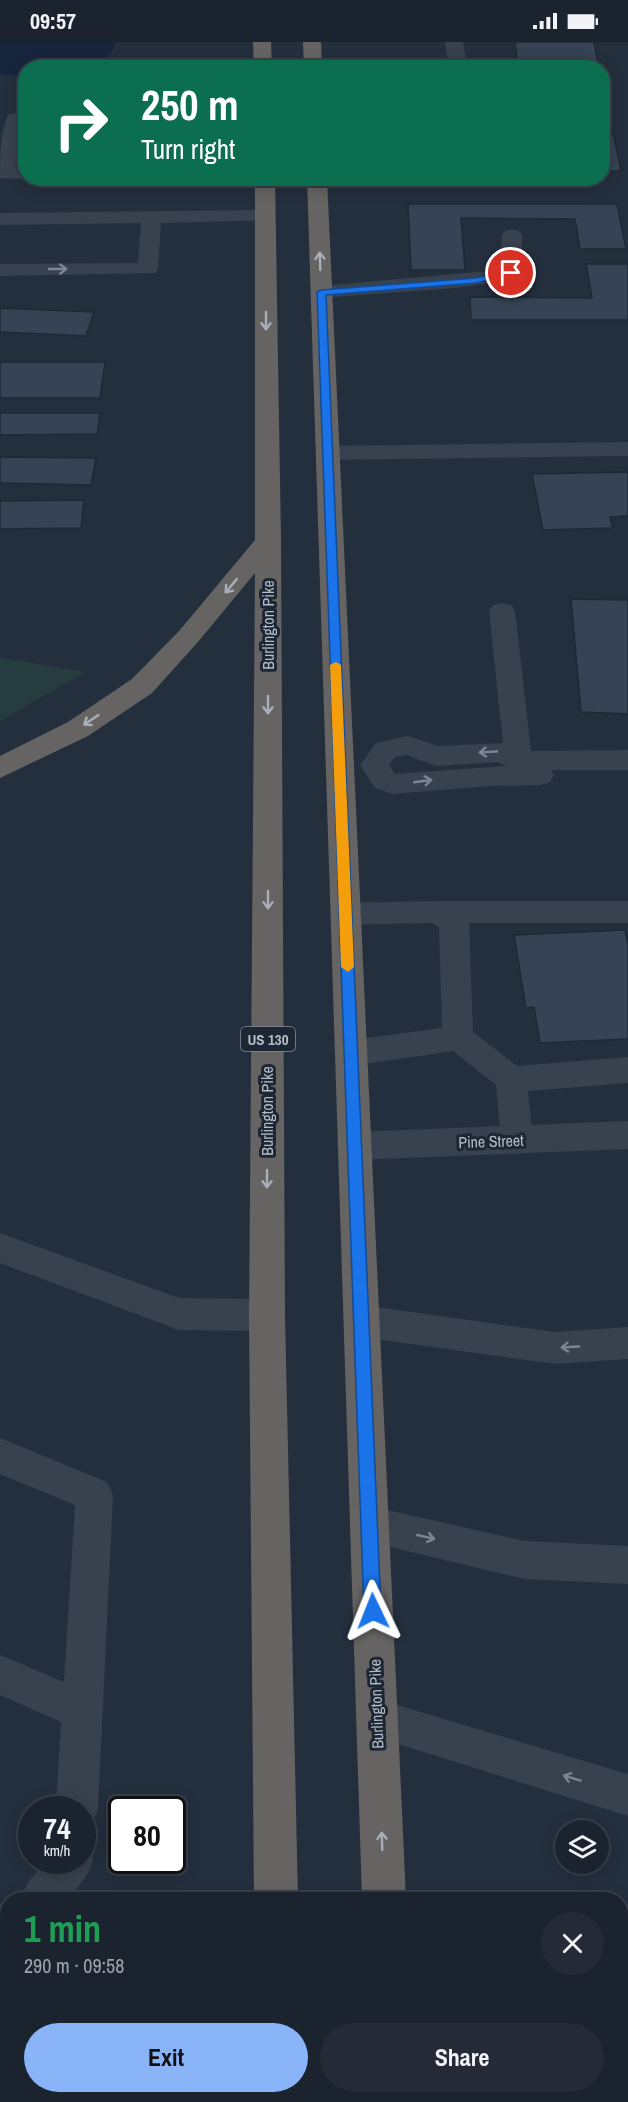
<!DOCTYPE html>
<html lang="en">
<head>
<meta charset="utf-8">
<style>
  :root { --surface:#1b232e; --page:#242b36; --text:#f1f3f6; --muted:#a0a4aa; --line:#39404a; --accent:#8ab4f8 }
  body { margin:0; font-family:"Archivo Narrow",sans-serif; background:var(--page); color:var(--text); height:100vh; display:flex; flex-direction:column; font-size:22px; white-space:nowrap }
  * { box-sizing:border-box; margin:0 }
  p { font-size:20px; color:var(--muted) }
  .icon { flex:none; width:33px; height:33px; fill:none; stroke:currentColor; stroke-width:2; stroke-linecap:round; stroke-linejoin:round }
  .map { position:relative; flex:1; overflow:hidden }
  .details { position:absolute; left:0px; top:1850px; width:628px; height:212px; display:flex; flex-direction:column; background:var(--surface); border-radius:24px 24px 0 0; box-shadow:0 3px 15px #0003,0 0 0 2px var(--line) }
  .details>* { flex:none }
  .banner { position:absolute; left:18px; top:18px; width:592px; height:126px; border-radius:24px; box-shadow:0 3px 15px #0003,0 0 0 2px var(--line); background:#0b6e4f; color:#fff; overflow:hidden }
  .fabs { position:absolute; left:555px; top:1778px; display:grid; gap:12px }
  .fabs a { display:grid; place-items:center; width:54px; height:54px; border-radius:50%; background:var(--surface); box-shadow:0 3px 15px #0003,0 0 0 2px var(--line); font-size:30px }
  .speed { position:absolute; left:18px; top:1754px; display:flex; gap:12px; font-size:30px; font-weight:700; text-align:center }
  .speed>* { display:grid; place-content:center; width:78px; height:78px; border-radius:50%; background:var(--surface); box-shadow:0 3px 15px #0003,0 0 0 2px var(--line); line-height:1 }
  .speed small { font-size:15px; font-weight:400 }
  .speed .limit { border:3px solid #111; border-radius:9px; background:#fff; color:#111 }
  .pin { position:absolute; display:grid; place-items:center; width:51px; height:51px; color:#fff; margin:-26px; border:3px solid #fff; border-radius:50%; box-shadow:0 2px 6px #0007 }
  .me { position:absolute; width:66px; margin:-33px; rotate:358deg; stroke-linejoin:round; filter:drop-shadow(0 0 4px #0008) }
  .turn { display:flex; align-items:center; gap:21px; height:126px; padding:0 24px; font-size:27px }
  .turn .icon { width:78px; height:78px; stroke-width:2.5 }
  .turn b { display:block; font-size:42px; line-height:51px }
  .round { display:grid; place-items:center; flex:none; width:63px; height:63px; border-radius:32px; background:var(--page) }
  .overview { display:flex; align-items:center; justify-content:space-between; height:102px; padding:0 24px }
  h1 { font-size:36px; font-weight:800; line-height:45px; color:#1e9e55 }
  .button { display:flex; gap:12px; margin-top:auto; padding:12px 24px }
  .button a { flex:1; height:69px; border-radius:36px; background:var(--accent); color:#111; font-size:24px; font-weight:800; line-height:69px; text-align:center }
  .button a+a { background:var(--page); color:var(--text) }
  .status { display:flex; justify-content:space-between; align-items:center; height:42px; padding:0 30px; background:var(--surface); direction:ltr }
  .status svg { height:16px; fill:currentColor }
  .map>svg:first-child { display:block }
  .green { fill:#263c3f }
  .water { fill:#17263c }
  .building { fill:#364354; stroke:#1f2835; stroke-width:1.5 }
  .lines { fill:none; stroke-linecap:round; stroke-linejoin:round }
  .service { fill:#38414e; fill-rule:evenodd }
  .minor { fill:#38414e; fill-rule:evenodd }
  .trunk { fill:#656462; fill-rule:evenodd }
  .oneway { stroke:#a8afba }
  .oneway2 { stroke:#7c8592 }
  .route { fill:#1a73e8; stroke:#114b97; stroke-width:1.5 }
  .slow { fill:#f59e0b }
  .labels { text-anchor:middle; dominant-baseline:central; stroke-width:6; stroke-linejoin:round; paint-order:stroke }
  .shield { fill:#1d2633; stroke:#878f9c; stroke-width:1.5 }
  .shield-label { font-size:15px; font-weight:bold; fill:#b4bcc9 }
  .street-label { font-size:16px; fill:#b4bcc9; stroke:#1d2633 }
</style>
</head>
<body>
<div class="status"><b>09:57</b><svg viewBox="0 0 49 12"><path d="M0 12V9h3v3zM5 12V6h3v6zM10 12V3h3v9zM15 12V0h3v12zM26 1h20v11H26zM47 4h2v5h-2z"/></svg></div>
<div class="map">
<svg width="628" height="2060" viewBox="0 0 628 2060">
  <rect width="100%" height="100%" fill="#242f3e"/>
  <!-- green -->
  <path class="green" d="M0,615l85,15 -85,49z"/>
  <!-- water -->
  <path class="water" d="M0,0h116c-7,31 -67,26 -90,26l-1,7h-25z"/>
  <!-- building -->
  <path class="building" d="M515,0h79l5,26h-81z
    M603,43l18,86h-18z
    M408,162h209l9,45h-46l-5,-30 -114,-1 4,52h-54z
    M586,222h42v56h-157l-1,-23 122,1z
    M0,266l94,4 -8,24 -86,-4z
    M0,320h105l-5,36h-100z
    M0,371h100l-3,21 -97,1z
    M0,415l96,1 -5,27 -91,-2z
    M628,430v44l-18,1 3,11 -70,2 -11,-56z
    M84,458l-3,28 -81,1v-28z
    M571,557l57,1v114l-47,-2z
    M625,888l3,14v95l-88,4 -6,-36 -8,1 -12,-73z
    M621,1866l7,1v174h-7z"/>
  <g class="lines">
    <!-- service -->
    <path class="service" d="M445,0h18l4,26h-18z
      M15,71h11v12h-3l-8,42h11v12l-26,-1c0,-20 0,-46 8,-63z
      M265,168l7,2 3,4 -3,4 -111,3 -3,46 -3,4 -155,3v-12l138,-1 3,-40 -141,2v-12z
      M512,187l7,2 3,4 -1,38 -3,4 -8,3 -55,8 -134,10 -7,-2 -3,-4 3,-4 7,-2 178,-16 3,-35 3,-4z
      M628,400v14l-301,4 -8,-2 -3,-5 3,-5 8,-2z
      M502,561l9,2 4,6 16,140 97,-1v20h-77l3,5 -4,7 -10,3 -50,1 -98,8 -17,-6 -15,-23 16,-22 32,-7 30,10 65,-3 -14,-132 4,-6zM406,713l30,11 62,-4 8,4 -111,8 -6,-9 6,-8z
      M437,859h191v22h-159l4,109 44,34 111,-9v26l-100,8 5,49 -5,10 -11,4 -11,-4 -5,-10 -5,-55 -43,-34 -102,15 -11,-4 -5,-9 5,-9 11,-4 91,-12 -3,-101 -7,-4 -87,2 -10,-3 -5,-8 5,-8 10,-3z
      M0,1191l179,65 88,1 12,5 5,11 -5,11 -12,5 -88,-1 -179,-67z
      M361,1263l194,27 73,-5v32l-73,5 -194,-27 -12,-5 -5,-11 5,-11z
      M0,1396l107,44 6,13 -15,314 -6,15 -10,4v-19h-26l5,-87 -61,-27v-40l64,27 11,-177 -75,-31z
      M369,1464l156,35 103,5v38l-103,-5 -156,-37 -13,-5 -6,-13 6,-13z
      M377,1657l251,75v42l-265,-83 -6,-14 6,-14z
      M82,1801l5,2 6,15 -6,15 -18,24h-48l6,-15 18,-24h37z
      M8,1860v43l-8,3v-44z"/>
    <!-- minor -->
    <path class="minor" d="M628,1079v28l-274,11 -12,-4 -5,-10 5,-10 12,-4z"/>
    <!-- trunk -->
    <path class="trunk" d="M253,0h18l1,26h-18z
      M303,0h18l1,26h-18z
      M255,136h20l6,363 4,774 13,584h-44l-5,-584 6,-742 -57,69 -46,51 -64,43 -88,42v-22l68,-34 64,-43 48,-49 75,-90z
      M307,136h20l79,1721h-44z
      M255,2054h48v6h-48z
      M367,2054h48l1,6h-48z"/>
  </g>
  <!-- one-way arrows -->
  <defs><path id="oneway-shaft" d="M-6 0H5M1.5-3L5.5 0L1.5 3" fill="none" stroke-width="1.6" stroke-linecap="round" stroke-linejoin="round" transform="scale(1.5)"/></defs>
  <g class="oneway">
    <use href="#oneway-shaft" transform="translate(320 219) rotate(-92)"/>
    <use href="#oneway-shaft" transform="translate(266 279) rotate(90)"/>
    <use href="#oneway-shaft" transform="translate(231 544) rotate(130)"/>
    <use href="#oneway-shaft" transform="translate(268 663) rotate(90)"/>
    <use href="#oneway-shaft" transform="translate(91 678) rotate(146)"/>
    <use href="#oneway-shaft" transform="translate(268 858) rotate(90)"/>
    <use href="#oneway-shaft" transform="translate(267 1137) rotate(90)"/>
    <use href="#oneway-shaft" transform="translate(382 1799) rotate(-92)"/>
  </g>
  <g class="oneway2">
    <use href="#oneway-shaft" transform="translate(58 227)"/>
    <use href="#oneway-shaft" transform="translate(488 710) rotate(177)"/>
    <use href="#oneway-shaft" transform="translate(423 739) rotate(-8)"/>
    <use href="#oneway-shaft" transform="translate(570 1305) rotate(177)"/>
    <use href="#oneway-shaft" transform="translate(426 1495) rotate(13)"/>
    <use href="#oneway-shaft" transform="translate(572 1736) rotate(-163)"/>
  </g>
  <!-- route -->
  <path class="route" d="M511,228l4,3 -1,1 -38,9 -150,12 55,1316 -2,6 -6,2 -6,-2 -3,-6 -47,-1319 4,-2 155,-12z"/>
  <!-- slow -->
  <path class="slow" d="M336,620l5,3 13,302 -6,5 -7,-5 -11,-302z"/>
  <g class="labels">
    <!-- shield labels -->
    <rect class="shield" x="241" y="985" width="54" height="24" rx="4.5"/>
    <g class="shield-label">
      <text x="268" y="997">US 130</text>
    </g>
    <!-- street labels -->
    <g class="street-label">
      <text transform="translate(268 583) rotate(-90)">Burlington Pike</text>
      <text transform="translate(267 1069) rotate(-90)">Burlington Pike</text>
      <text transform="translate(491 1099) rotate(-2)">Pine Street</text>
      <text transform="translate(376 1662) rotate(-92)">Burlington Pike</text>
    </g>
  </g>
</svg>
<div class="fabs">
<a><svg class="icon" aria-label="layers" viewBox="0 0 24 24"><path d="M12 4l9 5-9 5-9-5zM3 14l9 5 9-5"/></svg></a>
</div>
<div class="speed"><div>74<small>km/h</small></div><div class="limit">80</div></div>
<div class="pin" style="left:511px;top:231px;background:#d93025"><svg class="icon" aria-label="arrive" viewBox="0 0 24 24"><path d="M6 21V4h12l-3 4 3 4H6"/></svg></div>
<svg class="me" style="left:373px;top:1569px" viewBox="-20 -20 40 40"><path d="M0-17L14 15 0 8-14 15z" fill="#1a73e8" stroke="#fff" stroke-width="4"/></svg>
<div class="banner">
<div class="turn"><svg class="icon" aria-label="right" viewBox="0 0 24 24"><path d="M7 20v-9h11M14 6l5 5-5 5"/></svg><div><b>250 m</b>Turn right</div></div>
</div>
<section class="details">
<div class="overview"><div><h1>1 min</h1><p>290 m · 09:58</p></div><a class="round"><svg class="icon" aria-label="close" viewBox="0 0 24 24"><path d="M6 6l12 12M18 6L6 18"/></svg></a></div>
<div class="button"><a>Exit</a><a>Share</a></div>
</section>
</div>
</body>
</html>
